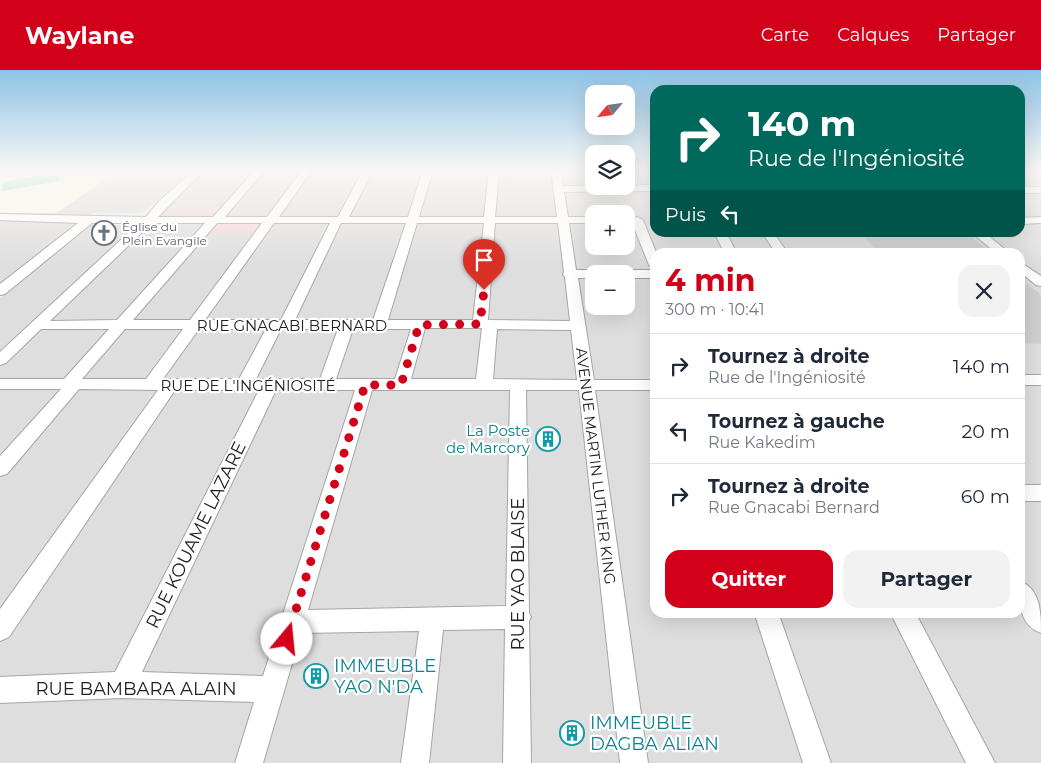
<!DOCTYPE html>
<html lang="fr">
<head>
<meta charset="utf-8">
<style>
  :root { --surface:#fff; --page:#f2f2f3; --text:#1f2937; --muted:#747a83; --line:#e0e1e3; --accent:#d20019 }
  body { margin:0; font-family:Montserrat,sans-serif; background:var(--page); color:var(--text); height:100vh; display:flex; flex-direction:column; font-size:19px; white-space:nowrap }
  * { box-sizing:border-box; margin:0 }
  p { font-size:16px; color:var(--muted) }
  .icon { flex:none; width:28px; height:28px; fill:none; stroke:currentColor; stroke-width:2; stroke-linecap:round; stroke-linejoin:round }
  .map { position:relative; flex:1; overflow:hidden }
  .sheet { position:absolute; left:650px; top:178px; width:375px; height:370px; display:flex; flex-direction:column; background:var(--surface); border-radius:15px; box-shadow:0 5px 20px #0002 }
  .sheet>* { flex:none }
  .banner { position:absolute; left:650px; top:15px; width:375px; height:152px; border-radius:15px; box-shadow:0 5px 20px #0002; background:#00695c; color:#fff; overflow:hidden }
  .needle { width:32px; rotate:241deg }
  .tools { position:absolute; left:585px; top:15px; display:grid; gap:10px }
  .tools a { display:grid; place-items:center; width:50px; height:50px; border-radius:10px; background:var(--surface); box-shadow:0 5px 20px #0002; font-size:25px }
  .pin { position:absolute; display:grid; place-items:center; width:42px; height:42px; color:#fff; margin:-51px -21px; border-radius:50% 50% 50% 0; rotate:-45deg; box-shadow:0 0 5px #0007 }
  .pin .icon { rotate:45deg }
  .me { position:absolute; width:55px; margin:-28px; rotate:17deg; stroke-linejoin:round; filter:drop-shadow(0 0 4px #0008) }
  .turn { display:flex; align-items:center; gap:18px; height:105px; padding:0 15px; font-size:22px }
  .turn .icon { width:65px; height:65px; stroke-width:2.5 }
  .turn b { display:block; font-size:35px; line-height:42px }
  .then { display:flex; align-items:center; height:48px; padding:0 15px; background:#0003; gap:10px; font-size:19px }
  .round { display:grid; place-items:center; flex:none; width:52px; height:52px; border-radius:15px; background:var(--page) }
  .summary { display:flex; align-items:center; justify-content:space-between; height:85px; padding:0 15px }
  h1 { font-size:30px; font-weight:700; line-height:38px; color:var(--accent) }
  .cta { display:flex; gap:10px; margin-top:auto; padding:10px 15px }
  .cta a { flex:1; height:58px; border-radius:15px; background:var(--accent); color:#fff; font-size:20px; font-weight:700; line-height:58px; text-align:center }
  .cta a+a { background:var(--page); color:var(--text) }
  ul { padding:0; list-style:none }
  li { display:flex; align-items:center; gap:15px; height:65px; padding:0 15px; border-top:1px solid var(--line) }
  li div { flex:1 }
  li b { display:block; font-size:19px }
  li em { font-style:normal }
  header { display:flex; align-items:center; gap:30px; box-sizing:border-box; height:70px; padding:0 25px; background:var(--accent); color:#fff }
  header strong { font-size:24px }
  nav { display:flex; gap:28px; margin-inline-start:auto; font-size:18px }
  .map>svg:first-child { display:block }
  .residential { fill:#dfdede; fill-rule:evenodd }
  .commercial { fill:#f2d7da }
  .education { fill:#fffce3 }
  .religious { fill:#cfcfcf }
  .pitch { fill:#86e0b3 }
  .lines { fill:none; stroke-linecap:round; stroke-linejoin:round }
  .minor-casing { stroke:#a5a5a5; stroke-width:2 }
  .minor { fill:#fff; fill-rule:evenodd }
  .route { stroke:#d20019; stroke-width:9; stroke-dasharray:0 16.2 }
  .labels { text-anchor:middle; dominant-baseline:central; stroke-width:4.5; stroke-linejoin:round; paint-order:stroke }
  .far-worship-label { font-size:12px; fill:#5b616d; stroke:#fff; text-anchor:start }
  .street-label { font-size:15px; fill:#212121; stroke:#fff }
  .culture-label { font-size:15px; fill:#0d838f; stroke:#fff; text-anchor:end }
  .near-street-label { font-size:18px; fill:#212121; stroke:#fff }
  .near-culture-label { font-size:18px; fill:#0d838f; stroke:#fff; text-anchor:start }
</style>
</head>
<body>
<header>
<strong>Waylane</strong>
<nav><a>Carte</a><a>Calques</a><a>Partager</a></nav>
</header>
<div class="map">
<svg width="1041" height="693" viewBox="0 0 1041 693">
  <rect width="100%" height="100%" fill="#f1ede8"/>
  <!-- residential -->
  <path class="residential" d="M0,100h191l-49,43h-49l-93,74z
    M205,100h389v16h32v-16h29v62h365v-62h21v593h-1041v-465l91,-73h57zM594,144h32v32h-32zM655,182h365v360h-365zM594,204h32v32h-32z"/>
  <!-- commercial -->
  <path class="commercial" d="M169,136h53l-11,11h-54z
    M218,152h48l-8,11h-49z"/>
  <!-- education -->
  <path class="education" d="M0,100h170l-65,10 -49,33h-56z"/>
  <!-- religious -->
  <path class="religious" d="M860,163h106l24,19h-111z
    M1020,208l21,17v49l-21,-1z"/>
  <!-- pitch -->
  <path class="pitch" d="M58,103l1,8 -57,10 1,-9z"/>
  <g class="lines">
    <defs>
      <path id="minor" d="M194,100h10l-46,47h55l42,-47h10l-40,47h42l35,-47h10l-33,47h59l25,-47h10l-24,47h59l15,-47h10l-14,47h65l5,-47h10l-4,47h62l-6,-47h10l2,16 92,-1v6l-91,1 4,25h26v6h-25l7,47h18l6,4h-6v4h-16l16,102h61v10h-60l53,373h-28l-41,-373h-53l3,223 2,4 -2,4 2,142h-28l2,-134 -62,1 -14,133h-28l18,-132 -118,2 -38,130h-28l19,-61 -132,-4 -122,5v-26l115,-5 144,-282h-84l-166,247 -9,4v-32l158,-219 -79,-1 -72,85 -7,2v-20l61,-67h-61v-10h64l45,-50h-68l-35,34 -6,2v-13l139,-129h-47l-87,71 -5,1v-11l78,-61 -78,-3v-6l146,3 13,-16zM152,153h53l-88,97 -67,1zM217,153h45l-72,97h-57zM274,153h56l-49,97h-76zM341,153h65l-33,97h-78zM417,153h67l-11,97h-85zM495,153h63l6,49 -1,2 2,3 5,44 -82,-1zM425,258h57l-6,51h-65zM125,259h58l-37,50h-64zM199,259h67l-27,50h-76zM281,259h57l-18,50h-64zM353,259h58l-16,50h-59zM497,259l74,1 6,50 -84,-1zM276,320h79l-92,286 -121,-4zM372,320h138l-4,216 -198,4z
        M1020,117h21v6h-21z
        M637,147l6,3 13,32 -1,17 -6,-4 -18,-45z
        M1041,147v6l-21,1v-6z
        M714,162h12l10,20h-12z
        M762,162h11l14,20h-12z
        M971,162h13l24,20h-13z
        M1020,192l21,14v10l-5,-1 -16,-13z
        M626,200h29v8h-29v-4h-6z
        M1020,305h21v10h-21z
        M1020,415h21v16h-21z
        M1020,511c21,9 21,32 21,52 -23,-9 -21,-30 -21,-52z
        M754,542h24l53,151h-28z
        M890,542h25l80,151h-29z"/>
    </defs>
    <!-- minor casing -->
    <use href="#minor" class="minor-casing"/>
    <!-- minor -->
    <use href="#minor" class="minor"/>
  </g>
  <!-- sky -->
  <linearGradient id="sky" x2="0" y2="1"><stop stop-color="#8ec3e4"/><stop offset="0.51" stop-color="#f9f7f5"/><stop offset="1" stop-color="#f9f7f5" stop-opacity="0"/></linearGradient>
  <rect width="1041" height="197" fill="url(#sky)"/>
  <g class="lines">
    <!-- route -->
    <path class="route" d="M287,569l78,-254h36l18,-60 61,-1 4,-34"/>
  </g>
  <!-- icons -->
  <defs>
    <symbol id="church-ring" viewBox="-11 -11 22 22"><circle r="9.5" fill="#fff" stroke="#6b7280" stroke-width="1.5"/><path d="M-1.2-6h2.4v3.5h3.3v2.4h-3.3V6h-2.4V-.1h-3.3v-2.4h3.3Z" fill="#6b7280"/></symbol>
    <symbol id="building-ring" viewBox="-11 -11 22 22"><circle r="9.5" fill="#fff" stroke="#0f9aa8" stroke-width="1.5"/><path d="M-4-6H4V6H1V3H-1V6H-4ZM-2.5-4.3h1.7v1.8h-1.7ZM.8-4.3h1.7v1.8H.8ZM-2.5-1h1.7V.8h-1.7ZM.8-1h1.7V.8H.8Z" fill="#0f9aa8"/></symbol>
  </defs>
  <g fill-rule="evenodd">
    <use href="#church-ring" x="90" y="149" width="28" height="28"/>
    <use href="#building-ring" x="534" y="355" width="28" height="28"/>
    <use href="#building-ring" x="302" y="592" width="28" height="28"/>
    <use href="#building-ring" x="558" y="649" width="28" height="28"/>
  </g>
  <g class="labels">
    <!-- far-worship labels -->
    <g class="far-worship-label">
      <text x="122" y="156">Église du<tspan x="122" dy="14">Plein Evangile</tspan></text>
    </g>
    <!-- street labels -->
    <g class="street-label">
      <text x="292" y="255">RUE GNACABI BERNARD</text>
      <text x="248" y="315">RUE DE L'INGÉNIOSITÉ</text>
      <text transform="translate(596 396) rotate(83)">AVENUE MARTIN LUTHER KING</text>
    </g>
    <!-- culture labels -->
    <g class="culture-label">
      <text x="530" y="360">La Poste<tspan x="530" dy="17">de Marcory</tspan></text>
    </g>
    <!-- near-street labels -->
    <g class="near-street-label">
      <text transform="translate(196 465) rotate(-64)">RUE KOUAME LAZARE</text>
      <text transform="translate(518 504) rotate(-90)">RUE YAO BLAISE</text>
      <text x="136" y="619">RUE BAMBARA ALAIN</text>
    </g>
    <!-- near-culture labels -->
    <g class="near-culture-label">
      <text x="334" y="596">IMMEUBLE<tspan x="334" dy="21">YAO N'DA</tspan></text>
      <text x="590" y="653">IMMEUBLE<tspan x="590" dy="21">DAGBA ALIAN</tspan></text>
    </g>
  </g>
</svg>
<div class="tools">
<a><svg class="needle" viewBox="-14 -14 28 28"><path d="M0-13l5 13h-10z" fill="#e53935"/><path d="M0 13l5-13h-10z" fill="#747a83"/></svg></a>
<a><svg class="icon" aria-label="layers" viewBox="0 0 24 24"><path d="M12 4l9 5-9 5-9-5zM3 14l9 5 9-5"/></svg></a>
<a>+</a>
<a>−</a>
</div>
<div class="pin" style="left:484px;top:220px;background:#d93025"><svg class="icon" aria-label="arrive" viewBox="0 0 24 24"><path d="M6 21V4h12l-3 4 3 4H6"/></svg></div>
<svg class="me" style="left:287px;top:569px" viewBox="-20 -20 40 40"><circle r="19" fill="#fff"/><path d="M0-13L10 11 0 6-10 11z" fill="#d20019"/></svg>
<div class="banner">
<div class="turn"><svg class="icon" aria-label="right" viewBox="0 0 24 24"><path d="M7 20v-9h11M14 6l5 5-5 5"/></svg><div><b>140 m</b>Rue de l'Ingéniosité</div></div>
<div class="then">Puis<svg class="icon" aria-label="left" viewBox="0 0 24 24"><path d="M17 20v-9H6M10 6l-5 5 5 5"/></svg></div>
</div>
<section class="sheet">
<div class="summary"><div><h1>4 min</h1><p>300 m · 10:41</p></div><a class="round"><svg class="icon" aria-label="close" viewBox="0 0 24 24"><path d="M6 6l12 12M18 6L6 18"/></svg></a></div>
<ul>
<li><svg class="icon" aria-label="right" viewBox="0 0 24 24"><path d="M7 20v-9h11M14 6l5 5-5 5"/></svg><div><b>Tournez à droite</b><p>Rue de l'Ingéniosité</p></div><em>140 m</em></li>
<li><svg class="icon" aria-label="left" viewBox="0 0 24 24"><path d="M17 20v-9H6M10 6l-5 5 5 5"/></svg><div><b>Tournez à gauche</b><p>Rue Kakedim</p></div><em>20 m</em></li>
<li><svg class="icon" aria-label="right" viewBox="0 0 24 24"><path d="M7 20v-9h11M14 6l5 5-5 5"/></svg><div><b>Tournez à droite</b><p>Rue Gnacabi Bernard</p></div><em>60 m</em></li>
</ul>
<div class="cta"><a>Quitter</a><a>Partager</a></div>
</section>
</div>
</body>
</html>
